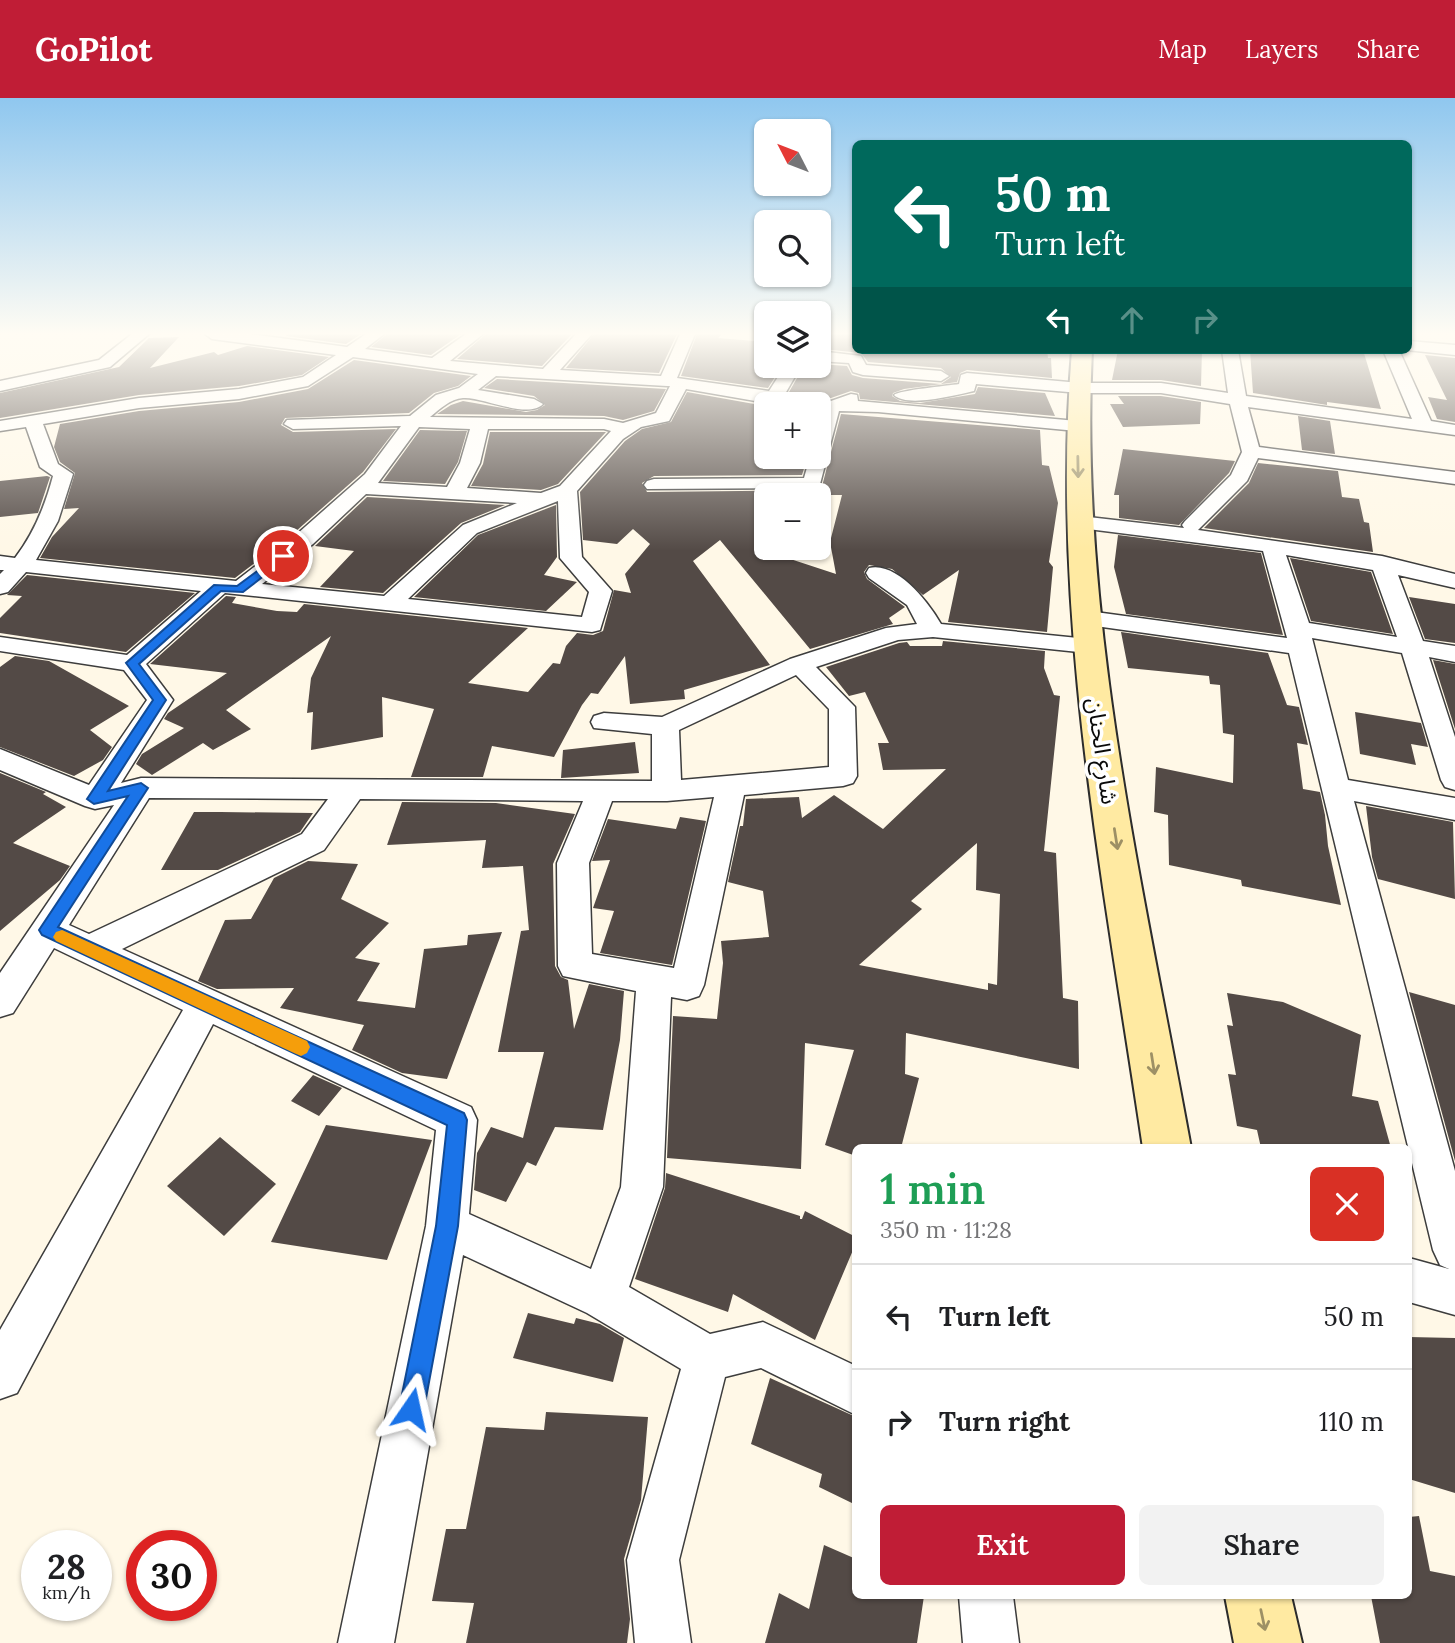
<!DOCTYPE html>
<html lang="en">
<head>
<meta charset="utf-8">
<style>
  :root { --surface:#fff; --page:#f2f2f2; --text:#202124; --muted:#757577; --line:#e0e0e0; --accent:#c01d36 }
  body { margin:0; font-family:Lora,"Noto Sans Arabic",serif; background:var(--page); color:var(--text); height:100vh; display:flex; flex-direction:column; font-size:26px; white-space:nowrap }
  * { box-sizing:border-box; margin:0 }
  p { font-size:23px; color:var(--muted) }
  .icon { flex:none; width:38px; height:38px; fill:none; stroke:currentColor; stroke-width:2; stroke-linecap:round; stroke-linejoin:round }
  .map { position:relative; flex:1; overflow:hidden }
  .details { position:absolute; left:852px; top:1046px; width:560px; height:455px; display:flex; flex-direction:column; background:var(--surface); border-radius:10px; box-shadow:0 2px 5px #0004 }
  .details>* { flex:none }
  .top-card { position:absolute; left:852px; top:42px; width:560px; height:214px; border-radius:10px; box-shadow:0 2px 5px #0004; background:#00695c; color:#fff; overflow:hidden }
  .needle { width:46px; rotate:312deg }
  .controls { position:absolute; left:754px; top:21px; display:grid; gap:14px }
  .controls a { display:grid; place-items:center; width:77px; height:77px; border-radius:10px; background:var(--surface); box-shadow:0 2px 5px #0004; font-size:35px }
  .speed { position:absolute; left:21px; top:1432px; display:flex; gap:14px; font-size:35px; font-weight:700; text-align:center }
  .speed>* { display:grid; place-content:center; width:91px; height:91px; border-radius:50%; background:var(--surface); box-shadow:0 2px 5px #0004; line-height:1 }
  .speed small { font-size:18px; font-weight:400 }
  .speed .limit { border:10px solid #d22; background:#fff; color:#111 }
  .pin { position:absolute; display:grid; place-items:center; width:60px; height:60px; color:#fff; margin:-30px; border:4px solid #fff; border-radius:50%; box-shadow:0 2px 7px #0007 }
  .me { position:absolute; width:77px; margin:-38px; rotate:11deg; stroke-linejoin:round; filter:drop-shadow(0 0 5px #0008) }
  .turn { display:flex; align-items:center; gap:24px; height:147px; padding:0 28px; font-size:32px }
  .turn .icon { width:91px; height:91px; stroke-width:2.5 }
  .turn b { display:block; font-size:49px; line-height:60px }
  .lanes { display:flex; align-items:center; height:66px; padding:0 28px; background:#0003; justify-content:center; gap:35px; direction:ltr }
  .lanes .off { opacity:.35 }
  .round { display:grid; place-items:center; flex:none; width:74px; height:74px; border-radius:10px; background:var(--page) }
  .headline { display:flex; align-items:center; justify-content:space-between; height:119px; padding:0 28px }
  h1 { font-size:42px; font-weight:600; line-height:52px; color:#1e9e55 }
  .cta { display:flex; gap:14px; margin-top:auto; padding:14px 28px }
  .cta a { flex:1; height:80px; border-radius:10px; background:var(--accent); color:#fff; font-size:28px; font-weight:600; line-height:80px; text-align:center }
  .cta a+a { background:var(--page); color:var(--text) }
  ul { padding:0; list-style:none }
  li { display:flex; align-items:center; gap:21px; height:105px; padding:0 28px; border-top:2px solid var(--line) }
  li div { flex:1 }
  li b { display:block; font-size:26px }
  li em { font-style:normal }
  header { display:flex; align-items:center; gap:42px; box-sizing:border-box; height:98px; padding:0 35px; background:var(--accent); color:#fff }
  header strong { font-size:33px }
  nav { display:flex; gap:38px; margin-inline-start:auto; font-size:24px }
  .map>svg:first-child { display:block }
  .building { fill:#534a46; fill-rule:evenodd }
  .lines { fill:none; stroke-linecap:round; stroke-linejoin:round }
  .minor-casing { stroke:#3d3d3d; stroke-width:3 }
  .secondary-casing { stroke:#2c2c2c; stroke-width:4 }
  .minor { fill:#fff; fill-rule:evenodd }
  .secondary { fill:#ffeaa2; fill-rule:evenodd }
  .oneway { stroke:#9d9065 }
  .route { fill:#1a73e8; stroke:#114b97; stroke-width:2 }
  .slow { fill:#f59e0b }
  .labels { text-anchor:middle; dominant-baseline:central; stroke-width:7; stroke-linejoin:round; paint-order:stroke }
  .street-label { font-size:23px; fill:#0a0a0a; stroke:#fff }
</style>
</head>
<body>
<header>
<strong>GoPilot</strong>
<nav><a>Map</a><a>Layers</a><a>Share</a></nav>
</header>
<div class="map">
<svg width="1455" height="1545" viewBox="0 0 1455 1545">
  <rect width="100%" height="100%" fill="#fff8e7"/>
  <!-- building -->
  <path class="building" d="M289,236h72l-15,10 -60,-8z
    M387,236h74l-30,21 -60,-8z
    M486,236h86l-30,32 -85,-7z
    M594,236h83l-18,39 -93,-5z
    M697,236h25l-4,4 48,4v24h16l-14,22 -87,-12z
    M819,236h37v16h191l1,8h3l1,20 -85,-8 -7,3 -3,9 -53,7 -11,4 -1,3 8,5 20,2 55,-9 3,-7 67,6 10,23 -195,-17 -1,-6 -8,-2 -20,7 -42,-6 15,-26 15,-2 28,2 5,9 11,3 78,6 10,-7 -10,-9 -73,-6 -7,-9 -38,-4z
    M179,239l-29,31 64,-16 4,3 29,-9 82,11 -27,18 -63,11 -100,9 -139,23v-25l119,-26 30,-29z
    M1118,252h84l-1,36 -40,-6h-49z
    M1250,252h113l18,59 -54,-7v3l-74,-12z
    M1425,257l30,3v64l-18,-3 -9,-22 19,3z
    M354,262l117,16 -13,10 -24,7 -25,20 -124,5 -4,7 12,7 103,-3 -33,43 -68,60 -60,46 -195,-20 12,-21 27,-29 -15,1 11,-36 -15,-11 -6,-15 6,-23 79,-13 100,-9 69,-13z
    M497,281l169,10 -12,22 -31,9 -19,-4 -167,-2 14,-9 12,-4 63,11 11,-2 8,-5 -11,-9 -50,-8z
    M687,294l79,14v51l41,2 -5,16 -148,1 -12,7 5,9 174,-2 20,-76 199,16 2,35 7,1 9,37 -9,59 4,5 -6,65 -99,-10 11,-52 -36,25 -31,-26 -23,-4 -5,7 3,7 38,28 -16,11 4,6 -83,25 -90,-109 -27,21 77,104 -86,25 1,9 -55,5 -5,-48 -27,38 -7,-1 -9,12 -28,52 -62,-11 -9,31h-72l23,-68 -52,-12 1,40 -72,13 2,-38 -6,1 4,-35 20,-42 -105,74 25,19 -38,21 -10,-7 -51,32 -16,-11 6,-10 42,-26 -20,-9 4,-6 59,-40 -77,-9 76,-68 10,1 -4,6 45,8 20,1 7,-8 224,24 -60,55 60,9 25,-29 7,1 6,-18 11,-13 16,2 10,-4 11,-41 17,3 -6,-19 25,-30 -17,-15 -16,15 -34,-4 -3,-48 45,-51 17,-12 29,-7zM766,397h76l-12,47 6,32 -70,-23z
    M1118,298h43l40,6 -1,22 -77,3 -13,-23h14z
    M1298,318l32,5 5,33 -33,-4z
    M420,332l47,1 -9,31 -13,22 -62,-3z
    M490,334h116l-48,52 -17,6 -70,-4 12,-22z
    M1123,351l112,12 -6,12 -50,52 -60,-7v-23h-5z
    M1258,365l80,8 4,26 17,2 5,23 5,1 4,29 -169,-24 45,-45z
    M47,378l3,1 -12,36 -38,4v-36z
    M367,399l138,8 -44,18 -78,70 -63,-6 34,-36 -39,-5z
    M556,407l1,52 -13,18 33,7 -31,29 -132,-14 64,-62z
    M1118,437l143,18 22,82 -157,-21 -12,-47z
    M1290,460l81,14 22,62 -82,-13z
    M27,477l168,18 -69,59 -126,-19v-15l22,-22 -15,-1z
    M1409,499l46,7v39l-30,-4z
    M1121,534l147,21 19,52 12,2 9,38 -11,-2 6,46 17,3 5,23 3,31 13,59 -99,-19 -1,-6 -72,-15 -1,-50 -14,-3 2,-45 77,16 1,-48 -11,-2 -3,-48 -10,-1 -1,-8 -81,-8z
    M943,543l102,10 -1,17 10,27 6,1 -16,155 12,2 7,145 15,3 1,68 -173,-36 -1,41 14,4 -18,70h-45v8l-31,-11 29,-95 -49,-7 -4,126 -134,-11 6,-142 44,3 6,-56 -2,-22 48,-4 -6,-46 -35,-9 12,-56h3l3,-27 53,-2 3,21 32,-23 49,34 63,-60 -63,1 -5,-27h11l-24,-51 -16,4 -23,-29 73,-24 8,-1 3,4h32zM977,745l-1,47 24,4 -3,91 -9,-2v7l-129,-25 63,-56 -11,-8z
    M15,558l34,5 80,45 -39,24 22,17 -9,13 -29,16 -74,-29v-80z
    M1433,562l22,4v65z
    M1355,614l66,11 7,24 -17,-3 5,21 -56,-11z
    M635,644l4,31 -78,5 2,-28z
    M0,675l46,19 -3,2 23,13 -53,36 57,23 -10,14 -60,51z
    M402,704l94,1 79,11 -22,50 2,102 6,11 7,3 6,49 15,-45 35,7 -4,49 -17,90 -48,-3 -19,39 -9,-4 -21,40 -32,-12 3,-37 14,-26 32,11 21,-86h-46l23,-121 8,-1 -6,-64 -41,2 4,-28 -99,5z
    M1366,708l87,16 2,77 -77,-20 -6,-22z
    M194,714h26l93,1 -13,19 -82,38h-57z
    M680,719l26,4 -34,144 -72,-12 14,-42 -21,-3 17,-48 -18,1 16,-42 68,10z
    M308,763l50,3 -17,35 48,24 -34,35 25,5 -23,38 58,7 9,-59 43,-4 1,-10 34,-3 -55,147 -45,-6 -50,-23 12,-25 -84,-17 14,-20 -77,1 -19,-8 27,-61 26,-1 23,-41z
    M1409,894l46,13v156z
    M1227,895l56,9 78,33 -9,61 26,5 13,47h-130l-4,-18 -20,-4 -9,-52 8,1 -9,-50 6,1z
    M313,977l29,13 -23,28 -28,-15z
    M326,1027l106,15 -45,120 -116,-18z
    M220,1039l56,47 -52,52 -57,-50z
    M666,1075l134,43v3h2l3,-8 51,26v6l-41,97 -82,-46 -5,18 -93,-33 30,-91z
    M528,1215l46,11 2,-6 24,6 24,14 -11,44 -100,-24z
    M1409,1239l46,1v155l-46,-14z
    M770,1280l86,39v88l-37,-18 3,-13 -71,-30z
    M546,1314l102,5 -7,83 -17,59 6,60 -3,24h-161l8,-40 -42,-2 14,-72h20l20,-102 58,3z
    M1419,1418l11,55 25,5v67h-75l-9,-47h38v-79z
    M824,1447l32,14v37h68l-7,47h-152l14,-50 30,16z"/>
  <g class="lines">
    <defs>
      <path id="minor" d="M132,236h17l-39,33 -110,24v-10l99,-21z
        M205,236h45l97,13 19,-13h18l-19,15 67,9 34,-24h17l-33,27 93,8 33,-35h16l-32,36 101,6 19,-42h15l-18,44 92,13 16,-25h16l-16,28 46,7 20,-7 6,1 1,6 219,20 9,5 -9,5 -199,-19 -39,-1 -20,77 -172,1 -3,-4 3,-4 7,-2 150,-1 6,-21h9v-35l3,-12 -3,-1v-5h-46l-87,-15 -17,32 -28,6 -18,12 -46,52 5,66 30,34 -12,39 -8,2 -367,-39 -79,71 27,36 -52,83 20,-5 511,3v-47l-58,-6 -3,-6 3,-6 10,-3 58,4 128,-58 96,-31 31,-4 -10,-19 -38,-27 -3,-5 3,-5c28,-7 60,35 72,56l147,15 9,2 3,5 -3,5 -9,2 -155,-16 -35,3 -82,27 39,40 2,69 -4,7 -10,3 -99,9 -40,190 -5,11 -12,4 -16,-3 -8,190 -34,100 81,47 53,-12 93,44v49l-95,-47 -36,9 -46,183 12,83h-56l-8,-83 54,-191 -94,-56 -124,-58 -69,388h-56l88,-417 10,-96 -223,-106 -196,369 -17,6v-69l183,-320 -129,-62 -41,65 -13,4v-44l114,-168 -19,4 -10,-3 -85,-36v-21l89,36 58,-85 -23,-30 -124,-19v-14l127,18 74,-64 -175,-19 -18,20 -8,2v-20l4,-4h-4v-14l15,2c19,-25 30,-52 38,-82l-13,-9 -14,-40 -26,4v-10l139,-23 100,-9 64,-12 33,-22 -124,-16zM353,259l125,17 -19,14 -23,7 -26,21 -123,4 -3,4 9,5 108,-3 -36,48 -68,60 -61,47 -200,-21 22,-39 15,-47 -15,-10 -15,-40 96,-16 100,-9 69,-13zM496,278l171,10h3l-14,27 -33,10 -19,-4 -174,-2c10,-8 20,-18 33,-19 18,-2 65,22 80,6l-9,-5 -56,-9zM419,329l51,2 -10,34 -13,24 -69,-4zM488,331h116l7,2 -51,55 -19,7 -74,-5 13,-25zM366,396l151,9 -54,22 -79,71 -122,-12 51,-40zM558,403l2,57 29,34 -7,25 -174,-18 69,-66zM796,577l33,34v58l-148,13 -2,-50zM714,699l-40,171 -82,-14 -3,-91 23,-62h55zM149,700l179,1 -26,35 -213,100 -20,-9zM360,701l223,2 -26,62 1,103 5,10 73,15 -15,196 -30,82 -122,-55 8,-94 -6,-13 -349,-158 202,-99z
        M1409,243l46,4v10l-49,-5h3z
        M1222,252h16l8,46 166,23 -29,-69h16l32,71 24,4v10l-207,-28 11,40 196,25v12l-197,-26 -11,23 -49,49 184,26 73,18v14l-57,-13 25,66 32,5v16l-26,-5 26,80v53l-10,-3 -4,-7 -39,-127 -90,-15 36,142 107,18v22l-101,-19 101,370v144l-46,-13v-44l40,11 -9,-4 -7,-15 -144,-597 -201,-28 -8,-2 -4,-5 4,-5 8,-2 199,27 -24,-87 -183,-23 -7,-2 -3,-4 3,-4 7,-2 104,12 -2,-3 3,-4 46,-46 11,-23 -12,-48 -69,-11h-81l-104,-9 -2,7c-18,4 -67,17 -80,4 5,-5 53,-9 65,-11l2,-9 6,-2 113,10h81l67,10zM1286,457l87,15 24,67 -88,-14z
        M819,253l42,5 5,9 75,6 8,5 -8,5 -78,-6 -10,-3 -4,-9 -30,-2z
        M959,1498h54l6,47h-56z"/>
      <path id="secondary" d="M1072,252h20c-13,269 51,535 99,798h-48c-39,-264 -93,-531 -71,-798z
        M1225,1498h66l11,47h-68z"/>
    </defs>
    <!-- minor casing -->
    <use href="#minor" class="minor-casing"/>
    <!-- secondary casing -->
    <use href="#secondary" class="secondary-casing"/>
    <!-- minor -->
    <use href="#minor" class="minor"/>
    <!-- secondary -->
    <use href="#secondary" class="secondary"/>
  </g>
  <!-- one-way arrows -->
  <defs><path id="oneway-shaft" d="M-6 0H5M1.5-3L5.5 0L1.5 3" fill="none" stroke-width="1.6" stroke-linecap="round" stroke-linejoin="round" transform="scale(1.75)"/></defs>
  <g class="oneway">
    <use href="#oneway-shaft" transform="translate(1078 369) rotate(89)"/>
    <use href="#oneway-shaft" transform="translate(1116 741) rotate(81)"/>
    <use href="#oneway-shaft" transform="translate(1153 966) rotate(81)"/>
    <use href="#oneway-shaft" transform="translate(1263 1522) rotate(78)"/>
  </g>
  <!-- sky -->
  <linearGradient id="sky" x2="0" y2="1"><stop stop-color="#8fc7ef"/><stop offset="0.52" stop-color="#fffcf4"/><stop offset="1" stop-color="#fffcf4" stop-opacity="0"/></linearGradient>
  <rect width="1455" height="453" fill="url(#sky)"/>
  <!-- route -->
  <path class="route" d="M283,454l6,4 -2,2 -44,34 -22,-1 -82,73 27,36 -58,91 33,-8 7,5 -90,139 406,186 3,7 -9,106 -34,183 -4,8 -9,4 -8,-4 -4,-8 37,-183 11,-101 -405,-190 -3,-5 89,-134 -34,8 -7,-5 66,-99 -27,-37 88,-78 23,1z"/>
  <!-- slow -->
  <path class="slow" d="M62,832l245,111 3,6 -3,6 -6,3 -7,-3 -238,-112 -3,-4 3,-5z"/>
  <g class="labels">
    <!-- street labels -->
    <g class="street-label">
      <text transform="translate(1103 653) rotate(82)">شارع الحنان</text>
    </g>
  </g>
</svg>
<div class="controls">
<a><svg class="needle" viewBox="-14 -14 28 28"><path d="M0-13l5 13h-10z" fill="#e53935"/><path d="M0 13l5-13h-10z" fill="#757577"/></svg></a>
<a><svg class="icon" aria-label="search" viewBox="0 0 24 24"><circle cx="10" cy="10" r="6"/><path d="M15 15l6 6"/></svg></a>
<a><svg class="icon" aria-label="layers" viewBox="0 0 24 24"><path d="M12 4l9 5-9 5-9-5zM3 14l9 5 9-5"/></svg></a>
<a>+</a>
<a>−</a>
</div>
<div class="speed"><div>28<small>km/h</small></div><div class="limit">30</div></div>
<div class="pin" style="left:283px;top:458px;background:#d93025"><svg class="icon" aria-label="arrive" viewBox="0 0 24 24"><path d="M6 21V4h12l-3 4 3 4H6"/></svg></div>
<svg class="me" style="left:411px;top:1311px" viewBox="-20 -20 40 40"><path d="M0-17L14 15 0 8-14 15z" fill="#1a73e8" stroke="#fff" stroke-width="4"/></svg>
<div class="top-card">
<div class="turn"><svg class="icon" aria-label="left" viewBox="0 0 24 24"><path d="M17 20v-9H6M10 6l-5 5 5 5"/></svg><div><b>50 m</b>Turn left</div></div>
<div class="lanes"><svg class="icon" aria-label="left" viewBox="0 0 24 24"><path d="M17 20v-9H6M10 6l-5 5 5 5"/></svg><svg class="icon off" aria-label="ahead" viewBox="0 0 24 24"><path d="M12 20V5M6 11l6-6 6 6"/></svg><svg class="icon off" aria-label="right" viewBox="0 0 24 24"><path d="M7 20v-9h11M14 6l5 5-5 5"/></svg></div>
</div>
<section class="details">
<div class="headline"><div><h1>1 min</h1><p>350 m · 11:28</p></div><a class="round" style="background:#d93025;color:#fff"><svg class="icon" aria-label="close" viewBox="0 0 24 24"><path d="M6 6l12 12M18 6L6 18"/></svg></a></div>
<ul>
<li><svg class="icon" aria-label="left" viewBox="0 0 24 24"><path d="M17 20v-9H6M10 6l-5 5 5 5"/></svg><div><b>Turn left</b></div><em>50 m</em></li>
<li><svg class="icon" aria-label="right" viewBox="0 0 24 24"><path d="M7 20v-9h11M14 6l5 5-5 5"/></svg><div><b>Turn right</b></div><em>110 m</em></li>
</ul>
<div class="cta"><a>Exit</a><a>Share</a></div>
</section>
</div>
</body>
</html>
